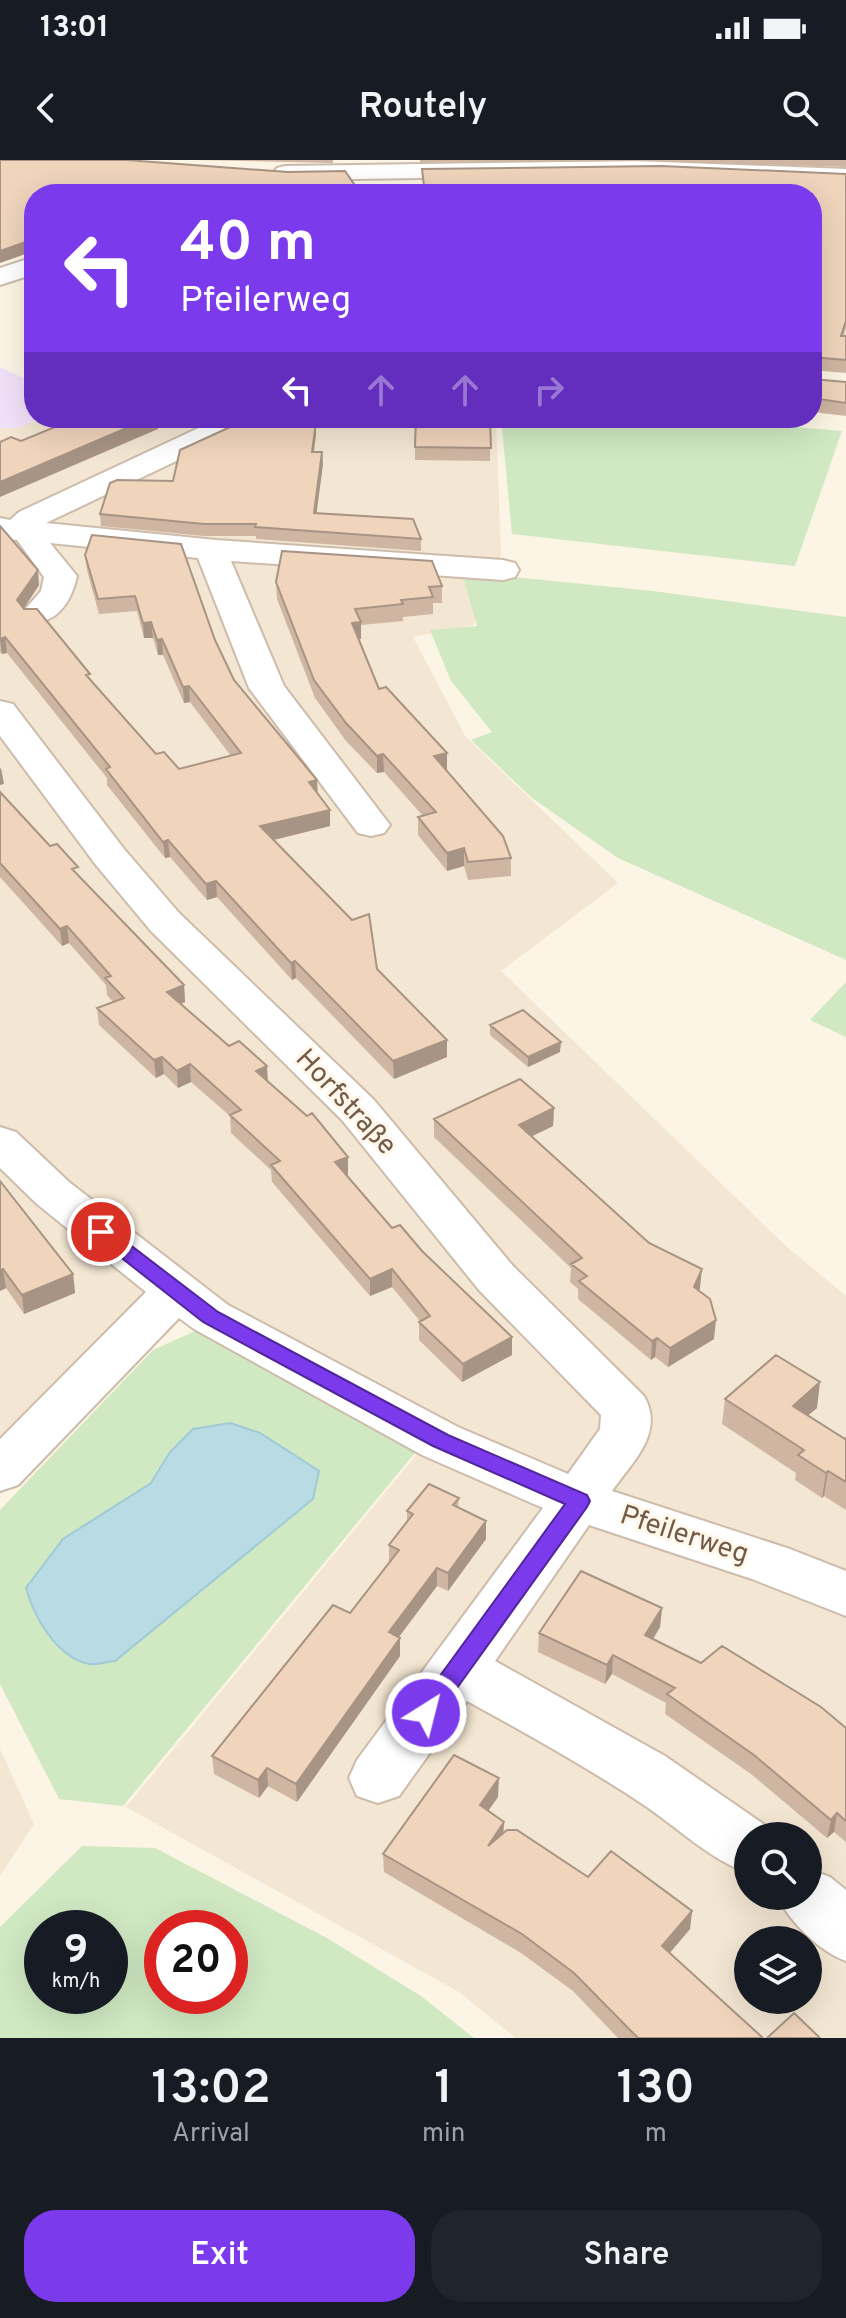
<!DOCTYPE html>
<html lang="en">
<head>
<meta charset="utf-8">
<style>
  :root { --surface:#171b24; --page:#20242c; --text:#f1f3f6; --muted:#9ea1a6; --accent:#7c3aed }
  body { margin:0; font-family:Overpass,sans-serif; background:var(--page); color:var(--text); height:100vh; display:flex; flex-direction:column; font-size:30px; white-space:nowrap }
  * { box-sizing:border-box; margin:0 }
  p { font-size:26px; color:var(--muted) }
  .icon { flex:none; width:44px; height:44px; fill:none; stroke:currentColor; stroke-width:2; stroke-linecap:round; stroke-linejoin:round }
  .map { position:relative; height:1878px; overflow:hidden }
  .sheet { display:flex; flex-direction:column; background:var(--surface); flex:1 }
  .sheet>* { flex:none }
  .hud { position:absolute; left:24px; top:24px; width:798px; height:244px; border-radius:32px; box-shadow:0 8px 32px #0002; background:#7c3aed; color:#fff; overflow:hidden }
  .controls { position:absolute; left:734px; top:1662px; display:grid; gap:16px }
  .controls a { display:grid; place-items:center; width:88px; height:88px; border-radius:50%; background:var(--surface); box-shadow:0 8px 32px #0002; font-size:40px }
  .speed { position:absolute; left:24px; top:1750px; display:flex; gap:16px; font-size:40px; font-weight:700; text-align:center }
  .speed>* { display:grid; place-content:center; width:104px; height:104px; border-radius:50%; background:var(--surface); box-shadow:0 8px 32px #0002; line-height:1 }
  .speed small { font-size:20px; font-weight:400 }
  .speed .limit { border:12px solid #d22; background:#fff; color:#111 }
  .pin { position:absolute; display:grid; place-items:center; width:68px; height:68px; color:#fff; margin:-34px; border:4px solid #fff; border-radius:50%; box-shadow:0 2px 8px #0007 }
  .me { position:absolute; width:88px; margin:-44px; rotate:36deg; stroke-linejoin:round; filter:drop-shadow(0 0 6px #0008) }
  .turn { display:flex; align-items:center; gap:28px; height:168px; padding:0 24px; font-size:36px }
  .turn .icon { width:104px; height:104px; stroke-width:2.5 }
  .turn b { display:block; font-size:56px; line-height:68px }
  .lanes { display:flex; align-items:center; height:76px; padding:0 24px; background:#0003; justify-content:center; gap:40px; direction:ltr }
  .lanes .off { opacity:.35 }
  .eta { display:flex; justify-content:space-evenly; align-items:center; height:136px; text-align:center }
  .eta b { font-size:48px; font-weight:600; line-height:56px }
  .primary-button { display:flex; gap:16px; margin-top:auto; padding:16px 24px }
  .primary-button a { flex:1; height:92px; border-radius:32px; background:var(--accent); color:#fff; font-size:32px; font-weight:600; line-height:92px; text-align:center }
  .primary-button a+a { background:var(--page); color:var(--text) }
  .status { display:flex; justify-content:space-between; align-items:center; height:56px; padding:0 40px; background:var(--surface); direction:ltr }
  .status svg { height:22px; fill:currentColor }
  header { display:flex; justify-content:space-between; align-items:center; height:104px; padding:0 24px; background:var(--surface); font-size:36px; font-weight:600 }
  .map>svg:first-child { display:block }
  .residential { fill:#f3e6d2; fill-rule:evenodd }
  .education { fill:#f1e1f8 }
  .green { fill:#d0e9c3; fill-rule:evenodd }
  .water { fill:#b9dbe4; stroke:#9fcad6; stroke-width:2 }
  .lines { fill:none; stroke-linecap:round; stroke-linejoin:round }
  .minor-casing { stroke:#cdbcab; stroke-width:4 }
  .minor { fill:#fff; fill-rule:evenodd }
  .wall { fill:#ceb6a2 }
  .shaded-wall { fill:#a89484 }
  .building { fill:#f0d4bc; stroke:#a89484; stroke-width:2 }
  .route { fill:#7c3aed; stroke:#51269a; stroke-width:2 }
  .labels { text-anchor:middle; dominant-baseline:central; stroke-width:6; stroke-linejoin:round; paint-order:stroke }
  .street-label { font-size:28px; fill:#735b4a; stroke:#fff8ea }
</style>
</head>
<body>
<div class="status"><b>13:01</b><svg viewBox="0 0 49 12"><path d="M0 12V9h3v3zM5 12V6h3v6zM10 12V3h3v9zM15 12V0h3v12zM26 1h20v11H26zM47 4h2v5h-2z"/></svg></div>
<header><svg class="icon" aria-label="back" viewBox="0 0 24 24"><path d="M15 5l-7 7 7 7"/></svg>Routely<svg class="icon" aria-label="search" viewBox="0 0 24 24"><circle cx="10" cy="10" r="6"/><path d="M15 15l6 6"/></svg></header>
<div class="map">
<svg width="846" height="1878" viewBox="0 0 846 1878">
  <rect width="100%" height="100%" fill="#fcf4e4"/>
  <!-- residential -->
  <path class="residential" d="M42,258h454l5,137 -28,70 -60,12 52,99 153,147 -117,88 287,277 58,48v742h-330l-57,-46 -333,-185 314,-381 -202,-114 -67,-46 -171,177v-1015h18zM748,1676h60v60h-60zM748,1780h60v60h-60z
    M0,1589l34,75 -34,52z"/>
  <!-- education -->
  <path class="education" d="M0,207l34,16v35h8l-24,10h-18z"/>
  <!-- green -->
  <path class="green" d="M501,258h190l151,13 -47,135 -283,-32z
    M462,412l191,19 193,26v343l-228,-102 -86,-60 -61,-58 21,-8 -41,-51 -21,-51 47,-4z
    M846,822v55l-36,-17z
    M195,1171l224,117 -296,358 -64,-7 -59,-115v-174l153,-160zM318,1311l-5,29 -198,161 -25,3 -27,-14 -30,-38 30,-73 88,-56z
    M82,1686l73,2 172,90 94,58 53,42h-474v-111zM42,1768h68v68h-68zM230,1768v68h-68v-68z"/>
  <!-- water -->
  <path class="water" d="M230,1263l30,10 59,38 -6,28 -198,162c-8,1 -19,4 -26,3 -33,-7 -55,-47 -63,-76l37,-49 88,-56 19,-31 23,-23z"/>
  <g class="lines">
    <defs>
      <path id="minor" d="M636,1l210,8v14l-210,-8 -351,5 -8,-2 -4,-5 4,-5 8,-2z
        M34,97v17l-34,11v-17z
        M220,258h39l-5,6 -208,99 170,17 287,20 12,3 4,7 -4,7 -12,3 -272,-19 53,125 106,139 -6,8 -13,3 -13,-3 -109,-145 -51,-130 -148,-15 27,33c-5,25 -22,52 -51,45l-5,-7 20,-23 3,-14 -27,-37 -17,-2v-20l10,2 9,-8z
        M0,541l13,3 111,145 55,64 195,187 139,166 131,130c21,37 -11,65 -32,95l178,58 56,22v45l-94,-37 -163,-54 -94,136 170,95 104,72 4,8h-25v37c-39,-14 -72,-47 -107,-70 -56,-37 -115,-70 -174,-102l-68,95 -21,7 -21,-7 -8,-18 8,-18 186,-252 -121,-53 -228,-126 -15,-11 -161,167 -18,6v-52l146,-147 -109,-88 -37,-36v-41l16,5 53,50 159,123 230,122 110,47 32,-45 1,-14 -122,-125 -137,-170 -191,-189 -55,-66 -96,-129z
        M808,1709l22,8 16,13v71c-27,-10 -56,-39 -69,-65h31z"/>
    </defs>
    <!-- minor casing -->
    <use href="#minor" class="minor-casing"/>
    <!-- minor -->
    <use href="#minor" class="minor"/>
  </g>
  <!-- wall -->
  <path class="wall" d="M195,0h138v3z
    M420,0h426v7l-188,-6 -238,1z
    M422,9l424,5v154l-2,8h2v37l-34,-3v-176h-388z
    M812,219l34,3v34l-34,-4z
    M77,258h107l-23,10 -4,-2 1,3 -137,12z
    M490,258v43l-75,-1v-13z
    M316,274l-2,18h8l1,12 -7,49 105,26v12l-165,-12v-3h-52l-103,-10 -1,-12 73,-33z
    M0,366l39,59 -15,23 67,72 65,74 23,15 52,-13 -41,-54 -6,1 -21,-48h-5l-5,-17h-9l-7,-27 -38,3 -12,-44 -2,-15 130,85 19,40 96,130v16l-57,14 104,129 70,71v17l-53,22 -98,-101 -4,2 -75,-83 -10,3 -37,-43 -5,1 -58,-73v-7l-100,-125 -5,1 -2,-2z
    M276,422l166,4v17h-9v11l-30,3v4l-42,4v14h-3l21,50 68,64 -1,18 65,87v18l-43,4 -4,-14 -17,5 -29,-36v-18l5,-1 -39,-44 -7,1 -31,-32 -31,-43 -38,-99z
    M0,632l50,54 134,139 1,17 -4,2 87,77 80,94h-1l45,53 120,127 -50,27 -43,-42v-18l1,-1 -28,-34 -22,9 -98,-114 -1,-12 -40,-37 -1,-17 -39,-34 -13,6 -14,-14 -8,4 -57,-53 -2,-17 16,-6 -6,-7 -1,-10 -37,-42 -7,3 -62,-69z
    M490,865l70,27 -32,15 -38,-32z
    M554,948l-1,18 -21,10 117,107 51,45 -1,3 15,48 -46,28 -13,-10 -4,3 -73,-61v-10l-8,-7 1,-14 -137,-131v-18z
    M0,1021l73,93 2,19 -51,21 -18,-26 -6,3z
    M725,1239l92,9 -9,7 37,24 1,-1v72l-22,-14 -2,2 -27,-18 1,-7 -74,-49z
    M459,1338l-1,10 28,13v18l-38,52 -11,-5 -38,51 1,19 -103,146 -29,-16 -9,12 -45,-24 -2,-18 138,-143 39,-51v-17l18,-24v-10z
    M662,1448l-2,19 -7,12 48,24 145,65v114l-12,-10 -7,6 -76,-64 -86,-60 1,-11 -54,-29 -7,10 -67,-32 1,-19z
    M498,1637l-10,14 16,11 -1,11 85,44 104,34 -2,18 -20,24 93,85h-145l-45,-47 -52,-38 -137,-81 -1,-18z"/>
  <!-- shaded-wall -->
  <path class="shaded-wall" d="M34,79v12l-34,12v-12z
    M150,258h7l1,11 -158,68v-15z
    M160,258h24l-23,10z
    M316,262v12l-4,30v-12z
    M322,292l1,12 -8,61 -1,-12z
    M38,410l1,15 -20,31 -2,-16z
    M151,462l2,16h-9l-1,-15z
    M361,462v17l-9,1v-17z
    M5,477l2,16 -5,1 -2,-15z
    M162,479l1,16h-5l-1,-15z
    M189,526l1,16 -6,1 -1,-16z
    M447,593v18l-13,3v-18z
    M383,594l1,18 -7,1v-17z
    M1,608l3,16 -4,1v-16z
    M317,620l1,16 -9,-14z
    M330,650v16l-69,17 -1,-17z
    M168,680l2,17 -5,1 -2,-16z
    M464,688v18l-17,5v-18z
    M216,721l1,16 -10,3 -1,-16z
    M67,766l2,17 -7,3 -2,-17z
    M295,801l1,17 -4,2 -1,-17z
    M184,825l1,17 -17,7 -1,-17z
    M447,880v17l-53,22 -1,-18z
    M561,882l-1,10 -32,15v-10z
    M162,897l2,17 -8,4 -2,-18z
    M190,904l1,18 -13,6 -1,-17z
    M267,906l1,17 -12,-12z
    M554,948l-1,18 -35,17 1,-18z
    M348,997v18l-12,5 -1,-18z
    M3,1109l3,19 -6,3v-21z
    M392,1109v18l-22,9v-17z
    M702,1109l-2,19 -7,18 1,-19z
    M73,1114l2,19 -51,21 -2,-19z
    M716,1160l-2,19 -46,28 2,-19z
    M512,1177v18l-50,27 1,-18z
    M657,1178l-2,19 -4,3 1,-19z
    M820,1222l-3,26 -28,23 4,-25z
    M828,1311l-4,25 -2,2 4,-25z
    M486,1361v18l-38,52v-18z
    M437,1408v18l-48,64v-18z
    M662,1448l-2,19 -16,27 1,-19z
    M400,1478v18l-103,146 -1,-18z
    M613,1495l-1,19 -7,10 2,-19z
    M267,1608l1,18 -9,12 -1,-18z
    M499,1618l-1,19 -19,27 1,-19z
    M837,1653l-3,19 -7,6 4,-18z
    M504,1662l-1,18 -15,6z
    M692,1751l-2,18 -30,35 2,-18z"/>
  <!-- building -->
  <path class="building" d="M0,0h126l162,12 57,-1 16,23h-327v45l-34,12z
    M661,6l185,8v147l-5,15h5v24l-34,-3v-163h-387l-3,-25z
    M812,219l34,3v21l-34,-5z
    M77,258h73l-150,64v-40l11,-5 10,4z
    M416,258h74l1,30 -76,-1z
    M241,262h75l-4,30h10l-8,61 99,6 8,20 -166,-12 1,-3h-52l-104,-10 10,-31 7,-3 56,1 7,-31z
    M0,366l38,44 -21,30 7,9h13l53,65 -4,1 70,79 8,-2 15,17 62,-16 -52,-67 -6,1 -21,-48 -5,1 -6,-18 -8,1 -8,-27 -37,3 -13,-44 7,-20 89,9 34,96 19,40 83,100 -8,2 21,28 -70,16 92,94 17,-6 8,55 70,71 -54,21 -98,-100 -4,2 -75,-82 -10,3 -38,-44 -5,2 -57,-73 4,-2 -105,-130 -5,2z
    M282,391l150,10 10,25 -13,1 4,10 -32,3 2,4 -48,5 6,13 -9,1 27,66 7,-2 61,66 -13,3 69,80 8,22 -43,4 -4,-14 -17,5 -29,-36 18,-5 -53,-58 -6,2 -31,-33 -32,-43 -38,-98z
    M0,632l50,54 7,-2 21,23 -6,2 112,116 -17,7 62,54 10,-5 28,25 -11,5 51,45 5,-3 36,44 -13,5 57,66 8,-3 22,26 90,86 -49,27 -44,-42 11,-6 -38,-47 -22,10 -99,-114 9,-4 -50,-46 11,-5 -51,-46 -13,7 -15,-14 -8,3 -57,-52 27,-10 -19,-20 6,-2 -44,-50 -7,3 -60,-66z
    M523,850l38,32 -33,15 -38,-32z
    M520,919l34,29 -35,17 130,118 53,26 -8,18 16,12 6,21 -46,28 -13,-10 -5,3 -73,-60 8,-5 -16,-12 11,-6 -148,-139z
    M0,1021l73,93 -51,21 -19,-26 -3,1z
    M776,1195l44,27 -27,24 52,33 1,-1v44l-18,-11 -2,2 -28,-18 6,-5 -79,-51z
    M429,1324l30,14 -6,7 33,16 -38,52 -11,-5 -48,64 11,6 -104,146 -29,-16 -9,12 -46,-24 121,-151 17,8 49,-63 -10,-5 24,-31 -6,-3z
    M581,1411l81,37 -17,27 56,28 21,-17 99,61 25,21v93l-9,-8 -6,7 -77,-65 -87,-61 8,-6 -62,-33 -6,10 -68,-32z
    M454,1595l45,23 -19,27 24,17 -16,24 19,-16h10l71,47 23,-26 81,60 -30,35 101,92h-125l-64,-65 -52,-39 -139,-80z
    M794,1853l26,25h-53z"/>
  <!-- route -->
  <path class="route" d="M101,1066l7,2 110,84 230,123 139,60 3,6 -3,6 -153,213 -8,3 -8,-3 -4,-7 4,-7 147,-202 -132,-58 -230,-124 -108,-85 -3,-5 3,-4z"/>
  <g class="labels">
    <!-- street labels -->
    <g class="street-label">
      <text transform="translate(345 943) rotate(47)">Horfstraße</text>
      <text transform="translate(684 1376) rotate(18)">Pfeilerweg</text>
    </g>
  </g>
</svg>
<div class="controls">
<a><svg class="icon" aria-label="search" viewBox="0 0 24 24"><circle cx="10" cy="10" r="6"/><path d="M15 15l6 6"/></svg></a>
<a><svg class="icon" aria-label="layers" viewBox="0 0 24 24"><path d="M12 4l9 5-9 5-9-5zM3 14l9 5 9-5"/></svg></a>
</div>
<div class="speed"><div>9<small>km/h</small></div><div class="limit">20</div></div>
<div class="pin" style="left:101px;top:1072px;background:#d93025"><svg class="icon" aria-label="arrive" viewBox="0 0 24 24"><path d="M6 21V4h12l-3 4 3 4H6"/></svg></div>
<svg class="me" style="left:426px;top:1553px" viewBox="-20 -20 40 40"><circle r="17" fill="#7c3aed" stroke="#fff" stroke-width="3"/><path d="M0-11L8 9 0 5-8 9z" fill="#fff"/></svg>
<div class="hud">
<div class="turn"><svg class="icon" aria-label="left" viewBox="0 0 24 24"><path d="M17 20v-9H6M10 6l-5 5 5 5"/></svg><div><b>40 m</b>Pfeilerweg</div></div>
<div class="lanes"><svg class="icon" aria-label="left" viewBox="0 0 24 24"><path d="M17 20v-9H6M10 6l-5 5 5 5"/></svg><svg class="icon off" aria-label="ahead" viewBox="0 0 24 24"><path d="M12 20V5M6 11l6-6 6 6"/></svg><svg class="icon off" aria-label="ahead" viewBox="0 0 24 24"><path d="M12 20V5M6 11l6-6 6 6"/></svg><svg class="icon off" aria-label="right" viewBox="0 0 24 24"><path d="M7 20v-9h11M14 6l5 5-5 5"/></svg></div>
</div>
</div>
<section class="sheet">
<div class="eta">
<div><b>13:02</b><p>Arrival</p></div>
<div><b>1</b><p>min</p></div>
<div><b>130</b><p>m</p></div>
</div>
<div class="primary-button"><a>Exit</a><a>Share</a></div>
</section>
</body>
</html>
